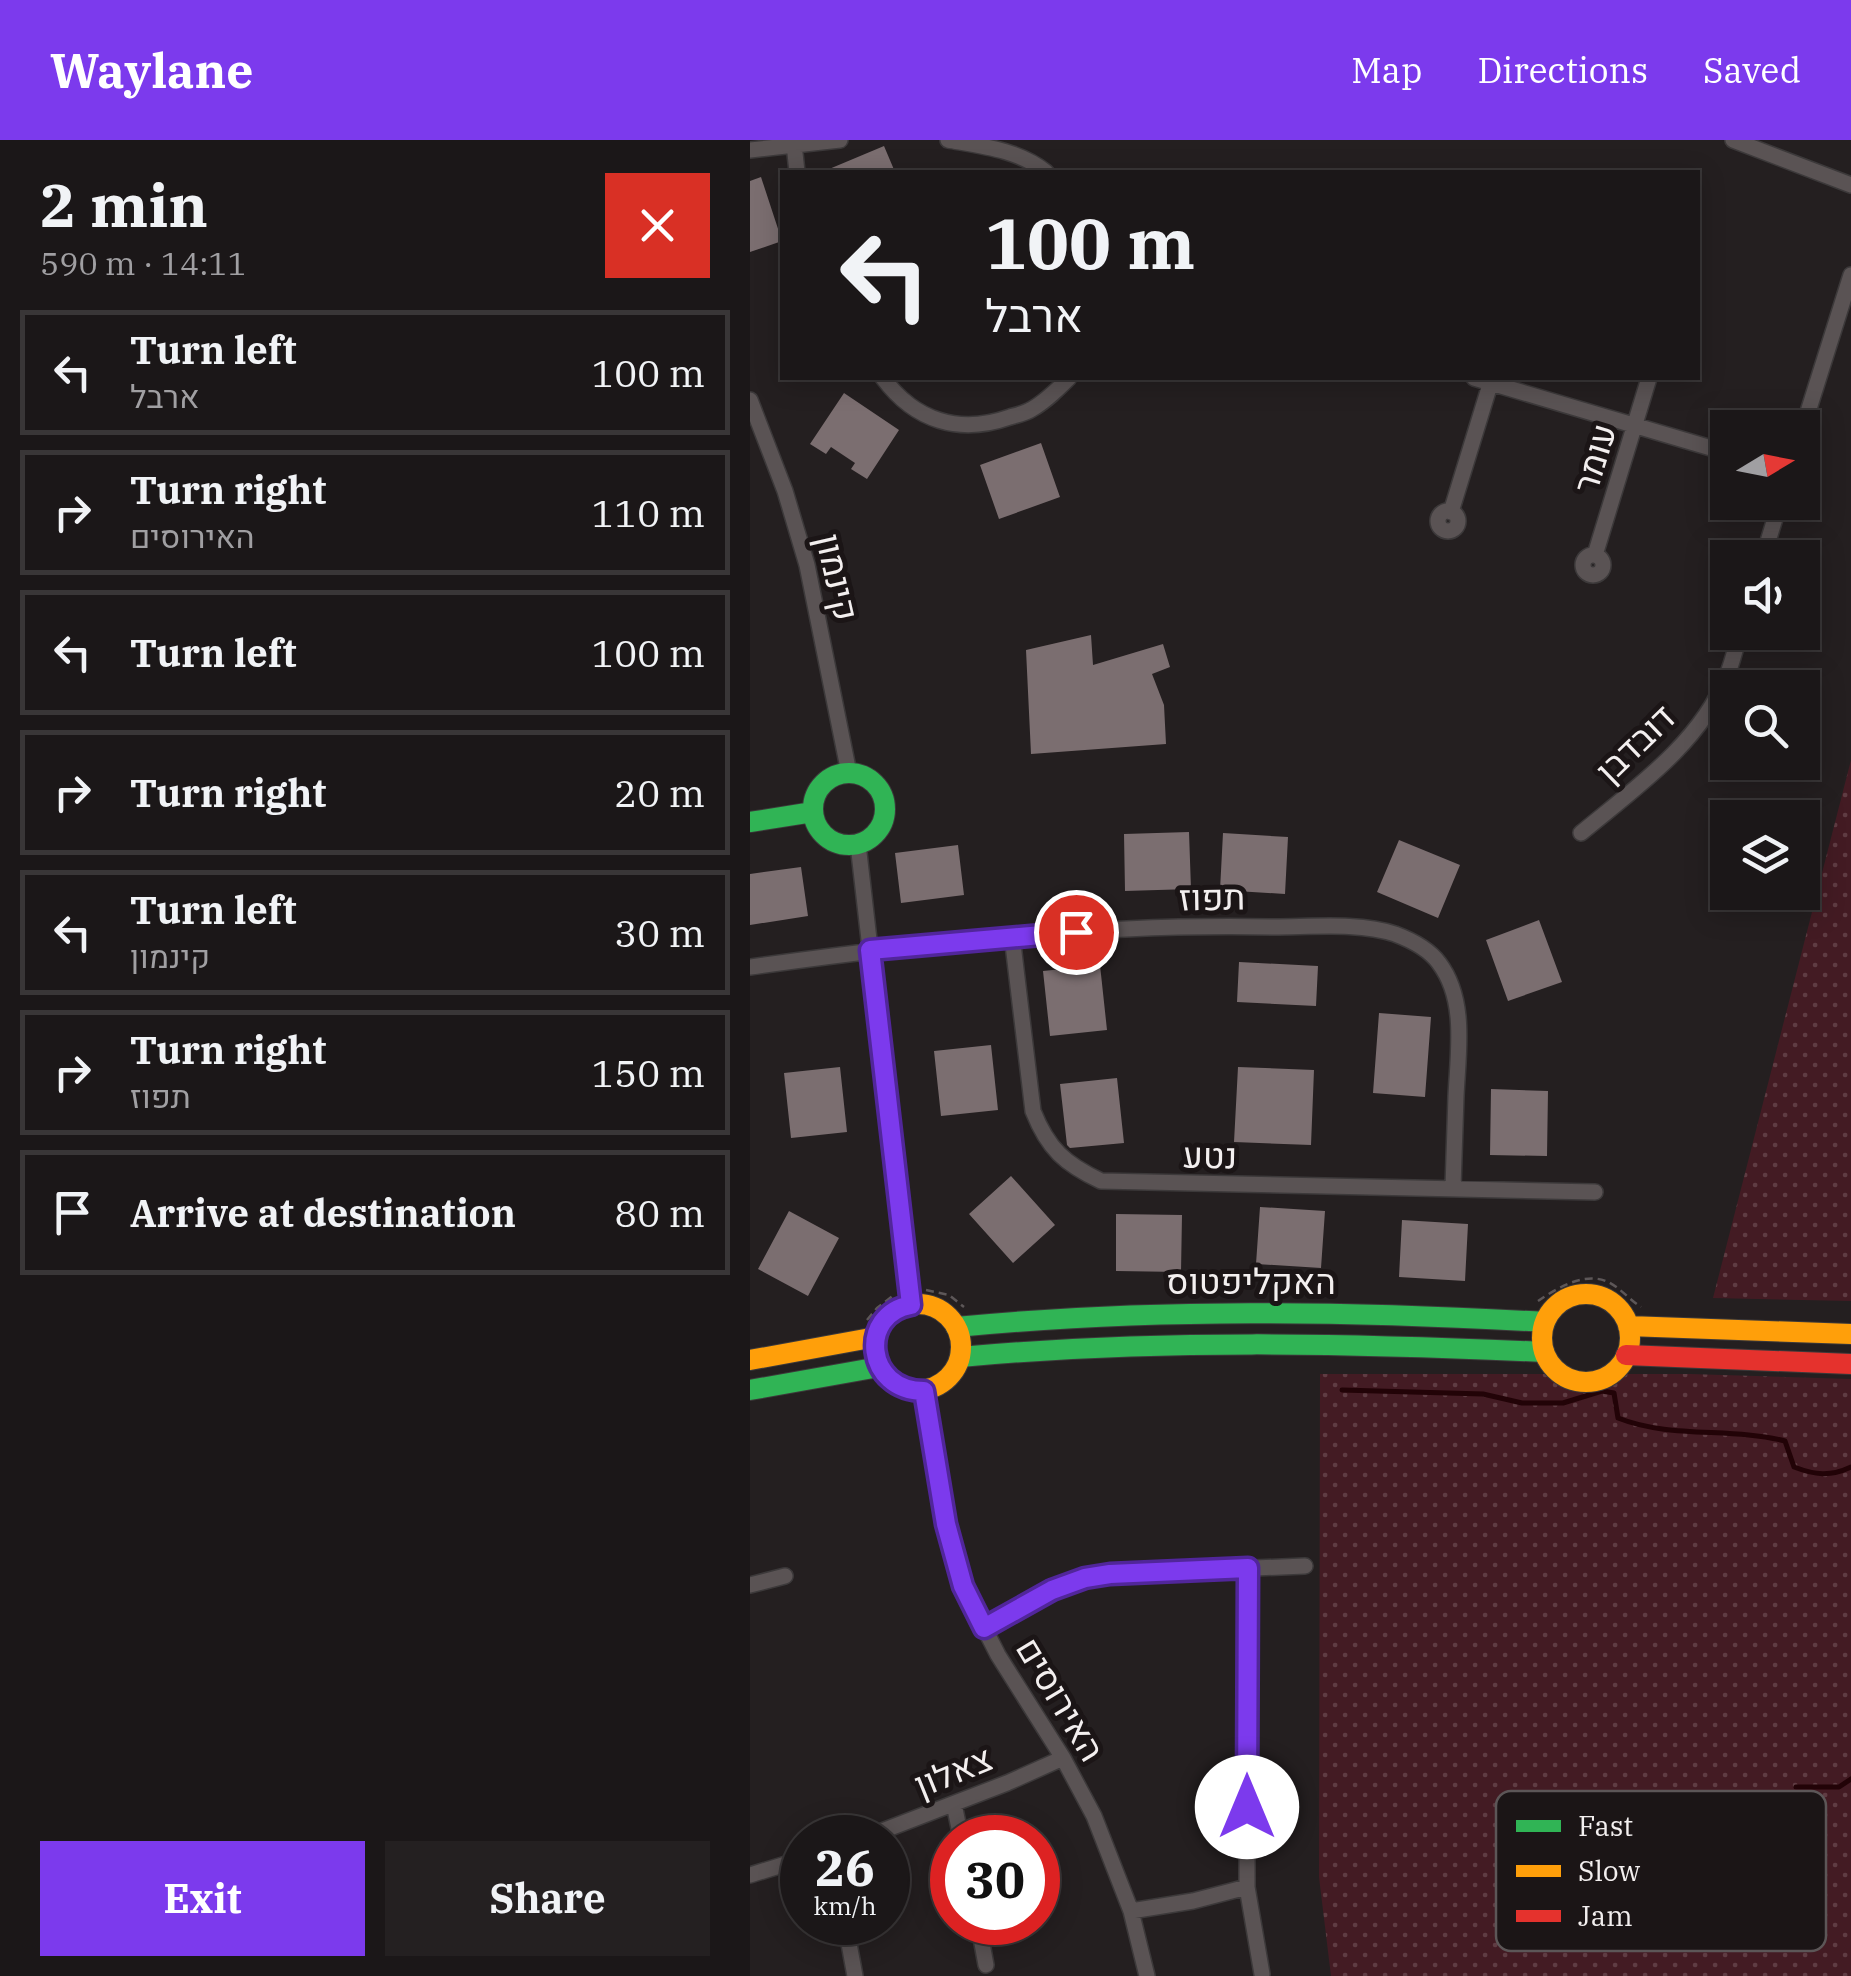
<!DOCTYPE html>
<html lang="en">
<head>
<meta charset="utf-8">
<style>
  :root { --surface:#1b1718; --page:#242021; --text:#f1f3f6; --muted:#a09fa2; --line:#393637; --accent:#7c3aed }
  body { margin:0; font-family:"IBM Plex Serif",Heebo,serif; background:var(--page); color:var(--text); height:100vh; display:flex; flex-direction:column; font-size:38px; white-space:nowrap }
  * { box-sizing:border-box; margin:0 }
  p { font-size:32px; color:var(--muted) }
  .icon { flex:none; width:55px; height:55px; fill:none; stroke:currentColor; stroke-width:2; stroke-linecap:round; stroke-linejoin:round }
  .map { position:relative; flex:1; overflow:hidden }
  .details { display:flex; flex-direction:column; background:var(--surface); width:750px }
  .details>* { flex:none }
  .banner { position:absolute; left:30px; top:30px; width:920px; height:210px; border-radius:0px; box-shadow:0 5px 25px #0003,0 0 0 2px var(--line); background:#1b1718; color:var(--text); overflow:hidden }
  .needle { width:65px; rotate:80deg }
  .fabs { position:absolute; left:960px; top:270px; display:grid; gap:20px }
  .fabs a { display:grid; place-items:center; width:110px; height:110px; border-radius:0px; background:var(--surface); box-shadow:0 5px 25px #0003,0 0 0 2px var(--line); font-size:50px }
  .speed { position:absolute; left:30px; top:1675px; display:flex; gap:20px; font-size:50px; font-weight:700; text-align:center }
  .speed>* { display:grid; place-content:center; width:130px; height:130px; border-radius:50%; background:var(--surface); box-shadow:0 5px 25px #0003,0 0 0 2px var(--line); line-height:1 }
  .speed small { font-size:25px; font-weight:400 }
  .speed .limit { border:15px solid #d22; background:#fff; color:#111 }
  .pin { position:absolute; display:grid; place-items:center; width:85px; height:85px; color:#fff; margin:-42px; border:5px solid #fff; border-radius:50%; box-shadow:0 2px 10px #0007 }
  .me { position:absolute; width:110px; margin:-55px; rotate:0deg; stroke-linejoin:round; filter:drop-shadow(0 0 8px #0008) }
  .turn { display:flex; align-items:center; gap:35px; height:210px; padding:0 40px; font-size:45px }
  .turn .icon { width:130px; height:130px; stroke-width:2.5 }
  .turn b { display:block; font-size:70px; line-height:85px }
  .round { display:grid; place-items:center; flex:none; width:105px; height:105px; border-radius:0px; background:var(--page) }
  .overview { display:flex; align-items:center; justify-content:space-between; height:170px; padding:0 40px }
  h1 { font-size:60px; font-weight:800; line-height:75px }
  .cta { display:flex; gap:20px; margin-top:auto; padding:20px 40px }
  .cta a { flex:1; height:115px; border-radius:0px; background:var(--accent); color:#fff; font-size:40px; font-weight:800; line-height:115px; text-align:center }
  .cta a+a { background:var(--page); color:var(--text) }
  ul { padding:0; list-style:none }
  li { display:flex; align-items:center; gap:30px; height:125px; margin:0 20px 15px; padding:0 20px; border:5px solid var(--line); border-radius:0px }
  li div { flex:1 }
  li b { display:block; font-size:38px }
  li em { font-style:normal }
  header { display:flex; align-items:center; gap:60px; box-sizing:border-box; height:140px; padding:0 50px; background:var(--accent); color:#fff }
  header strong { font-size:48px }
  nav { display:flex; gap:55px; margin-inline-start:auto; font-size:35px }
  main { display:flex; flex:1; min-height:0 }
  .map>svg:first-child { display:block }
  .grass { fill:url(#grass-dots) }
  .lines { fill:none; stroke-linecap:round; stroke-linejoin:round }
  .stream { stroke:#220307; stroke-width:5 }
  .building { fill:#7b6e70 }
  .street-casing { stroke:#3c393a; stroke-width:18 }
  .fast-casing { stroke:#3c393a; stroke-width:22 }
  .slow-casing { stroke:#3c393a; stroke-width:22 }
  .jam-casing { stroke:#3c393a; stroke-width:22 }
  .path { stroke:#5d5758; stroke-width:2.5; stroke-dasharray:8 5; stroke-linecap:butt }
  .street { stroke:#5a5354; stroke-width:15 }
  .fast { stroke:#30b455; stroke-width:20 }
  .slow { stroke:#ff9f0a; stroke-width:20 }
  .jam { stroke:#e5322d; stroke-width:20 }
  .route-casing { stroke:#51269a; stroke-width:25 }
  .route { stroke:#7c3aed; stroke-width:18 }
  .labels { text-anchor:middle; dominant-baseline:central; stroke-width:10; stroke-linejoin:round; paint-order:stroke }
  .street-label { font-size:35px; fill:#f3efef; stroke:#1b1516 }
  .key { fill:#1b1516; stroke:#5c5657; stroke-width:2.5 }
  .key-label { font-size:28px; fill:#f3efef }
</style>
</head>
<body>
<header>
<strong>Waylane</strong>
<nav><a>Map</a><a>Directions</a><a>Saved</a></nav>
</header>
<main>
<section class="details">
<div class="overview"><div><h1>2 min</h1><p>590 m · 14:11</p></div><a class="round" style="background:#d93025;color:#fff"><svg class="icon" aria-label="close" viewBox="0 0 24 24"><path d="M6 6l12 12M18 6L6 18"/></svg></a></div>
<ul>
<li><svg class="icon" aria-label="left" viewBox="0 0 24 24"><path d="M17 20v-9H6M10 6l-5 5 5 5"/></svg><div><b>Turn left</b><p>ארבל</p></div><em>100 m</em></li>
<li><svg class="icon" aria-label="right" viewBox="0 0 24 24"><path d="M7 20v-9h11M14 6l5 5-5 5"/></svg><div><b>Turn right</b><p>האירוסים</p></div><em>110 m</em></li>
<li><svg class="icon" aria-label="left" viewBox="0 0 24 24"><path d="M17 20v-9H6M10 6l-5 5 5 5"/></svg><div><b>Turn left</b></div><em>100 m</em></li>
<li><svg class="icon" aria-label="right" viewBox="0 0 24 24"><path d="M7 20v-9h11M14 6l5 5-5 5"/></svg><div><b>Turn right</b></div><em>20 m</em></li>
<li><svg class="icon" aria-label="left" viewBox="0 0 24 24"><path d="M17 20v-9H6M10 6l-5 5 5 5"/></svg><div><b>Turn left</b><p>קינמון</p></div><em>30 m</em></li>
<li><svg class="icon" aria-label="right" viewBox="0 0 24 24"><path d="M7 20v-9h11M14 6l5 5-5 5"/></svg><div><b>Turn right</b><p>תפוז</p></div><em>150 m</em></li>
<li><svg class="icon" aria-label="arrive" viewBox="0 0 24 24"><path d="M6 21V4h12l-3 4 3 4H6"/></svg><div><b>Arrive at destination</b></div><em>80 m</em></li>
</ul>
<div class="cta"><a>Exit</a><a>Share</a></div>
</section>
<div class="map">
<svg width="1101" height="1836" viewBox="0 0 1101 1836">
  <defs>
    <pattern id="grass-dots" width="8" height="8" patternUnits="userSpaceOnUse" patternTransform="scale(2.5)"><rect width="8" height="8" fill="#431b23"/><path d="M2 2h.1M6 6h.1" fill="none" stroke="#5f3c43" stroke-width="1.8" stroke-linecap="round"/></pattern>
  </defs>
  <rect width="100%" height="100%" fill="#241f20"/>
  <!-- grass -->
  <path class="grass" d="M1101,620v541l-138,-3z
    M570,1234h370l161,5v597h-520l-12,-99z"/>
  <g class="lines">
    <!-- stream -->
    <path class="stream" d="M592,1250l141,4 39,9h41l39,-12 12,2 4,25c53,21 113,9 167,23l9,26c21,8 36,10 57,0
      M1046,1647h43l12,-8"/>
  </g>
  <!-- building -->
  <path class="building" d="M134,6l11,26h-73z
    M11,37l21,64 -32,11v-71z
    M94,253l55,37 -32,49 -16,-10 4,-6 -24,-16 -5,7 -16,-10z
    M291,303l19,54 -61,22 -19,-54z
    M341,495l2,30 70,-21 7,23 -18,7 12,31 2,39 -135,10 -5,-104z
    M439,692l2,57 -66,2 -1,-57z
    M473,693l65,4 -3,57 -65,-4z
    M649,700l61,25 -22,53 -61,-26z
    M208,705l6,50 -63,8 -6,-50z
    M51,727l7,49 -58,9v-51z
    M789,780l23,62 -54,19 -22,-61z
    M489,822l79,4 -2,40 -79,-4z
    M350,825l7,65 -57,6 -7,-65z
    M629,873l52,4 -6,80 -52,-4z
    M241,905l7,65 -57,6 -7,-65z
    M90,927l7,65 -56,6 -7,-65z
    M488,927l76,3 -3,75 -77,-3z
    M367,938l7,65 -54,5 -3,-3 -7,-61z
    M741,949l57,2 -1,65 -57,-1z
    M261,1036l44,49 -42,38 -44,-49z
    M510,1067l65,4 -4,57 -65,-4z
    M39,1071l50,27 -31,58 -50,-27z
    M366,1074l66,1 -1,57 -65,-1z
    M652,1080l66,4 -3,57 -66,-4z"/>
  <g class="lines">
    <defs>
      <path id="street" d="M198,0c34,6 71,10 98,32
        M983,0l118,45
        M44,4l3,28
        M0,10l90,-10
        M133,238c32,43 76,57 127,39 7,-2 16,-4 22,-8 14,-8 26,-20 37,-31
        M724,238l254,75
        M0,260l35,91 22,74 42,208
        M1052,291l49,-156
        M688 381a10 10 0 1 1 20 0a10 10 0 1 1-20 0Z
        M701,372l41,-134
        M845,415l54,-177
        M833 425a10 10 0 1 1 20 0a10 10 0 1 1-20 0Z
        M1013,418l17,-56
        M831,693c53,-44 118,-89 145,-155 6,-14 10,-31 14,-46
        M108,704l53,461
        M262,796l21,175c15,38 32,53 68,70l494,11
        M0,827c174,-24 348,-44 524,-40 37,0 86,-5 121,7 16,6 34,15 44,29 28,37 19,89 17,133 -1,30 -2,61 -3,91
        M175,1251l21,133 17,62 35,69 65,103 31,58 37,95 16,65
        M497,1428v319l15,87
        M0,1445l35,-9
        M234,1488c41,-23 79,-47 126,-54l195,-8
        M204,1664l7,34
        M114,1698l143,-55 56,-25
        M0,1735l52,-16
        M381,1771l62,-10 54,-14
        M95,1782l10,54
        M228,1782l8,43"/>
      <path id="fast" d="M63 669a36 36 0 1 1 72 0a36 36 0 1 1-72 0Z
        M0,682l63,-10
        M206,1187c196,-19 393,-16 589,-5
        M210,1217c195,-18 389,-14 584,-5
        M0,1250l129,-23"/>
      <path id="slow" d="M792 1198a44 44 0 1 1 88 0a44 44 0 1 1-88 0Z
        M125 1207a43 43 0 1 1 86 0a43 43 0 1 1-86 0Z
        M878,1186l223,8
        M0,1220l126,-23"/>
      <path id="jam" d="M876,1215l225,9"/>
    </defs>
    <!-- street casing -->
    <use href="#street" class="street-casing"/>
    <!-- fast casing -->
    <use href="#fast" class="fast-casing"/>
    <!-- slow casing -->
    <use href="#slow" class="slow-casing"/>
    <!-- jam casing -->
    <use href="#jam" class="jam-casing"/>
    <!-- path -->
    <path class="path" d="M176,1150l23,5 15,12
      M788,1161c19,-13 47,-30 70,-19 11,5 22,18 33,25
      M117,1180l10,-12 17,-13"/>
    <!-- street -->
    <use href="#street" class="street"/>
    <!-- fast -->
    <use href="#fast" class="fast"/>
    <!-- slow -->
    <use href="#slow" class="slow"/>
    <!-- jam -->
    <use href="#jam" class="jam"/>
  </g>
  <g class="lines">
    <defs>
      <path id="route" d="M326,792l-206,18 41,355c-53,9 -46,86 13,86l22,133 17,62 21,42 68,-38 33,-12 25,-4 138,-6 -1,239"/>
    </defs>
    <!-- route casing -->
    <use href="#route" class="route-casing"/>
    <!-- route -->
    <use href="#route" class="route"/>
  </g>
  <g class="labels">
    <!-- street labels -->
    <g class="street-label">
      <text transform="translate(844 318) rotate(-73)">עומר</text>
      <text transform="translate(88 437) rotate(77)">קינמון</text>
      <text transform="translate(885 603) rotate(-44)">דובדבן</text>
      <text transform="translate(462 757) rotate(-1)">תפוז</text>
      <text transform="translate(460 1015) rotate(1)">נטע</text>
      <text x="501" y="1141">האקליפטוס</text>
      <text transform="translate(311 1559) rotate(59)">האירוסים</text>
      <text transform="translate(203 1631) rotate(-22)">צאלון</text>
    </g>
  </g>
  <!-- legend -->
  <rect x="746" y="1651" width="330" height="160" rx="15" class="key"/>
  <rect x="766" y="1680" width="45" height="12" fill="#30b455"/>
  <rect x="766" y="1725" width="45" height="12" fill="#ff9f0a"/>
  <rect x="766" y="1770" width="45" height="12" fill="#e5322d"/>
  <g class="key-label">
    <text x="828" y="1696">Fast</text>
    <text x="828" y="1741">Slow</text>
    <text x="828" y="1786">Jam</text>
  </g>
</svg>
<div class="fabs">
<a><svg class="needle" viewBox="-14 -14 28 28"><path d="M0-13l5 13h-10z" fill="#e53935"/><path d="M0 13l5-13h-10z" fill="#a09fa2"/></svg></a>
<a><svg class="icon" aria-label="sound" viewBox="0 0 24 24"><path d="M4 9h4l5-4v14l-5-4H4zM17 9q2 3 0 6"/></svg></a>
<a><svg class="icon" aria-label="search" viewBox="0 0 24 24"><circle cx="10" cy="10" r="6"/><path d="M15 15l6 6"/></svg></a>
<a><svg class="icon" aria-label="layers" viewBox="0 0 24 24"><path d="M12 4l9 5-9 5-9-5zM3 14l9 5 9-5"/></svg></a>
</div>
<div class="speed"><div>26<small>km/h</small></div><div class="limit">30</div></div>
<div class="pin" style="left:326px;top:792px;background:#d93025"><svg class="icon" aria-label="arrive" viewBox="0 0 24 24"><path d="M6 21V4h12l-3 4 3 4H6"/></svg></div>
<svg class="me" style="left:497px;top:1667px" viewBox="-20 -20 40 40"><circle r="19" fill="#fff"/><path d="M0-13L10 11 0 6-10 11z" fill="#7c3aed"/></svg>
<div class="banner">
<div class="turn"><svg class="icon" aria-label="left" viewBox="0 0 24 24"><path d="M17 20v-9H6M10 6l-5 5 5 5"/></svg><div><b>100 m</b>ארבל</div></div>
</div>
</div>
</main>
</body>
</html>
